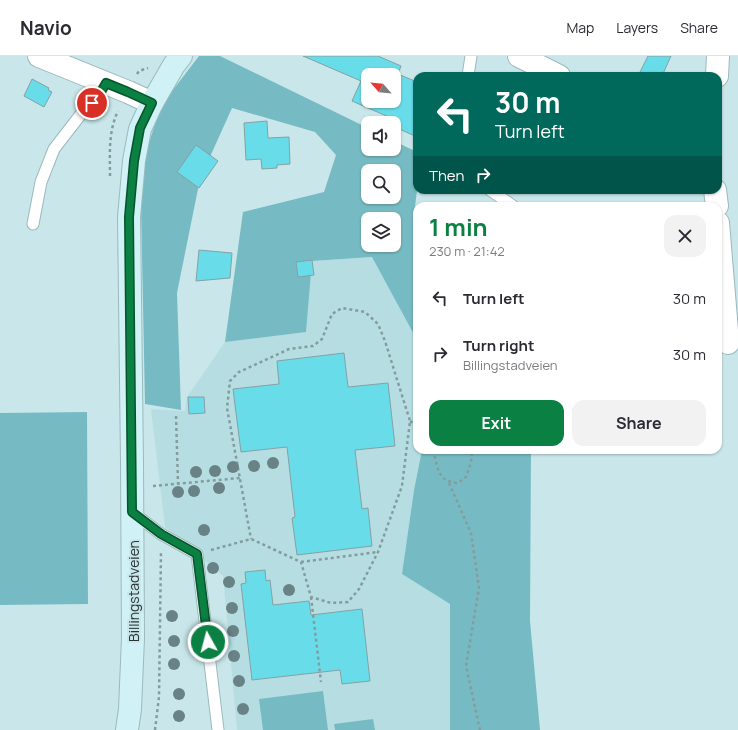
<!DOCTYPE html>
<html lang="en">
<head>
<meta charset="utf-8">
<style>
  :root { --surface:#fff; --page:#f2f2f3; --text:#2b2b33; --muted:#7c7c81; --line:#e1e1e2; --accent:#0b8043 }
  body { margin:0; font-family:Manrope,sans-serif; background:var(--page); color:var(--text); height:100vh; display:flex; flex-direction:column; font-size:15px; white-space:nowrap }
  * { box-sizing:border-box; margin:0 }
  p { font-size:13px; color:var(--muted) }
  .icon { flex:none; width:22px; height:22px; fill:none; stroke:currentColor; stroke-width:2; stroke-linecap:round; stroke-linejoin:round }
  .map { position:relative; flex:1; overflow:hidden }
  .details { position:absolute; left:413px; top:146px; width:309px; height:252px; display:flex; flex-direction:column; background:var(--surface); border-radius:12px; box-shadow:0 1px 3px #0004 }
  .details>* { flex:none }
  .hud { position:absolute; left:413px; top:16px; width:309px; height:122px; border-radius:12px; box-shadow:0 1px 3px #0004; background:#00695c; color:#fff; overflow:hidden }
  .needle { width:26px; rotate:297deg }
  .buttons { position:absolute; left:361px; top:12px; display:grid; gap:8px }
  .buttons a { display:grid; place-items:center; width:40px; height:40px; border-radius:8px; background:var(--surface); box-shadow:0 1px 3px #0004; font-size:20px }
  .pin { position:absolute; display:grid; place-items:center; width:34px; height:34px; color:#fff; margin:-17px; border:2px solid #fff; border-radius:50%; box-shadow:0 1px 4px #0007 }
  .me { position:absolute; width:44px; margin:-22px; rotate:353deg; stroke-linejoin:round; filter:drop-shadow(0 0 3px #0008) }
  .turn { display:flex; align-items:center; gap:14px; height:84px; padding:0 16px; font-size:18px }
  .turn .icon { width:52px; height:52px; stroke-width:2.5 }
  .turn b { display:block; font-size:28px; line-height:34px }
  .then { display:flex; align-items:center; height:38px; padding:0 16px; background:#0003; gap:8px; font-size:15px }
  .round { display:grid; place-items:center; flex:none; width:42px; height:42px; border-radius:12px; background:var(--page) }
  .overview { display:flex; align-items:center; justify-content:space-between; height:68px; padding:0 16px }
  h1 { font-size:24px; font-weight:700; line-height:30px; color:var(--accent) }
  .button { display:flex; gap:8px; margin-top:auto; padding:8px 16px }
  .button a { flex:1; height:46px; border-radius:12px; background:var(--accent); color:#fff; font-size:16px; font-weight:700; line-height:46px; text-align:center }
  .button a+a { background:var(--page); color:var(--text) }
  ul { padding:0; list-style:none }
  li { display:flex; align-items:center; gap:12px; height:56px; padding:0 16px }
  li div { flex:1 }
  li b { display:block; font-size:15px }
  li em { font-style:normal }
  header { display:flex; align-items:center; gap:24px; box-sizing:border-box; height:56px; padding:0 20px; background:var(--surface); border-bottom:1px solid var(--line) }
  header strong { font-size:19px }
  nav { display:flex; gap:22px; margin-inline-start:auto; font-size:14px }
  .map>svg:first-child { display:block }
  .built { fill:#b6dee2 }
  .green { fill:#76bbc3; fill-rule:evenodd }
  .building { fill:#68dde9; stroke:#84a1a4; fill-rule:evenodd }
  .lines { fill:none; stroke-linecap:round; stroke-linejoin:round }
  .service-casing { stroke:#9cb9bc; stroke-width:13 }
  .minor-casing { stroke:#9cb9bc; stroke-width:24 }
  .secondary-casing { stroke:#9cb9bc; stroke-width:24 }
  .path { stroke:#859c9e; stroke-width:2.5; stroke-dasharray:3 3; stroke-linecap:butt }
  .service { stroke:#fff; stroke-width:11 }
  .minor { stroke:#fff; stroke-width:22 }
  .secondary { stroke:#d0f2f6; stroke-width:22 }
  .tree { fill:#698285 }
  .route-casing { stroke:#07532c; stroke-width:10 }
  .route { stroke:#0b8043; stroke-width:7 }
  .labels { text-anchor:middle; dominant-baseline:central; stroke-width:4; stroke-linejoin:round; paint-order:stroke }
  .street-label { font-size:14px; fill:#283435; stroke:#c9e7ea }
</style>
</head>
<body>
<header>
<strong>Navio</strong>
<nav><a>Map</a><a>Layers</a><a>Share</a></nav>
</header>
<div class="map">
<svg width="738" height="674" viewBox="0 0 738 674">
  <rect width="100%" height="100%" fill="#c9e7ea"/>
  <!-- built -->
  <path class="built" d="M373,201l44,83v110h5l-8,40 -12,84 48,30v126h-213l-14,-154 -58,-49 -14,-118 34,2 2,-14 38,-55 80,-10 7,-71z"/>
  <!-- green -->
  <path class="green" d="M199,0h21l148,72v21h26v-8l23,11v38l-2,17 2,2v131l-45,-83 -60,4 -6,71 -81,10 18,-130 81,-20 12,-37 -21,-23 -83,-24 -32,71 -23,114 4,117 -36,-6 -4,-197 2,-43 10,-34 10,-27zM368,115h26v26h-26zM368,163h26v26h-26z
    M87,356l1,192 -88,1v-192z
    M422,394h109l-1,171 10,109h-90v-126l-48,-30 12,-84z
    M323,635l5,39h-65l-4,-31z
    M373,663l2,11h-40l-1,-6z"/>
  <!-- building -->
  <path class="building" d="M303,0h75l23,10 -3,8 19,8v55l-22,-10 3,-6 -46,-20 9,-20zM368,19h26v26h-26z
    M648,0h23l-9,20h-24z
    M32,23l17,9 -1,2 4,2 -8,15 -20,-11z
    M267,65l1,17 21,-1 1,27 -13,1v3l-15,1 -1,-10 -15,1 -2,-37z
    M196,89l22,16 -19,27 -22,-16z
    M199,194l33,3 -2,25 -34,3z
    M312,204l2,15 -16,2 -2,-15z
    M344,297l4,34 40,-4 7,63 -40,4 7,59 6,-1 4,38 -75,9 -5,-37 3,-1 -8,-70 -46,5 -8,-63 46,-5 -2,-23z
    M188,341h16l1,16 -16,1z
    M265,514l1,11 4,-1 3,25 36,-4 2,14 51,-6 8,72 -28,3 -2,-14 -88,10 -11,-96 5,-1 -1,-11z"/>
  <g class="lines">
    <defs>
      <path id="service" d="M468,20l3,-20
        M490,134l23,16
        M33,168l8,-42 13,-33 31,-40 13,-12 9,-14
        M132,456l29,22 36,20 21,176"/>
      <path id="minor" d="M39,0l89,36 24,11
        M519,0l40,20
        M717,20l1,-20
        M715,134l2,16
        M718,167l10,120"/>
      <path id="secondary" d="M127,674l3,-21 3,-71 -1,-176 -3,-245 5,-56 6,-32 12,-26 22,-38 7,-9"/>
    </defs>
    <!-- service casing -->
    <use href="#service" class="service-casing"/>
    <!-- minor casing -->
    <use href="#minor" class="minor-casing"/>
    <!-- secondary casing -->
    <use href="#secondary" class="secondary-casing"/>
    <!-- path -->
    <path class="path" d="M137,18l2,-3 9,-3
      M110,120c0,-22 -2,-44 8,-65
      M176,360l2,68
      M410,365l7,5
      M433,394c5,17 4,32 25,33l8,-6 5,-15 1,-12
      M449,427l22,50 8,55 -13,78 14,64
      M153,430l87,-8
      M211,494l40,-11 50,23 10,35 20,6 17,-1 11,-13 19,-37 24,-66 8,-65 -25,-80 -7,-17 -13,-12 -23,-4 -10,6 -10,25 -9,7 -24,3 -50,23 -9,9 -3,27 24,131
      M301,506l77,-10
      M311,541l10,85
      M155,674l4,-33 2,-146"/>
    <!-- service -->
    <use href="#service" class="service"/>
    <!-- minor -->
    <use href="#minor" class="minor"/>
    <!-- secondary -->
    <use href="#secondary" class="secondary"/>
  </g>
  <!-- trees -->
  <g class="tree">
    <circle cx="273" cy="407" r="6"/>
    <circle cx="254" cy="410" r="6"/>
    <circle cx="233" cy="411" r="6"/>
    <circle cx="215" cy="415" r="6"/>
    <circle cx="196" cy="416" r="6"/>
    <circle cx="219" cy="432" r="6"/>
    <circle cx="194" cy="435" r="6"/>
    <circle cx="178" cy="436" r="6"/>
    <circle cx="204" cy="474" r="6"/>
    <circle cx="213" cy="512" r="6"/>
    <circle cx="229" cy="526" r="6"/>
    <circle cx="289" cy="534" r="6"/>
    <circle cx="232" cy="552" r="6"/>
    <circle cx="172" cy="560" r="6"/>
    <circle cx="233" cy="575" r="6"/>
    <circle cx="174" cy="585" r="6"/>
    <circle cx="234" cy="600" r="6"/>
    <circle cx="174" cy="608" r="6"/>
    <circle cx="239" cy="625" r="6"/>
    <circle cx="179" cy="638" r="6"/>
    <circle cx="243" cy="653" r="6"/>
    <circle cx="179" cy="660" r="6"/>
  </g>
  <g class="lines">
    <defs>
      <path id="route" d="M92,47l6,-6 8,-14 22,9 24,11 -12,25 -6,33 -5,56 3,295 29,22 36,20 11,88"/>
    </defs>
    <!-- route casing -->
    <use href="#route" class="route-casing"/>
    <!-- route -->
    <use href="#route" class="route"/>
  </g>
  <g class="labels">
    <!-- street labels -->
    <g class="street-label">
      <text transform="translate(133 535) rotate(-90)">Billingstadveien</text>
    </g>
  </g>
</svg>
<div class="buttons">
<a><svg class="needle" viewBox="-14 -14 28 28"><path d="M0-13l5 13h-10z" fill="#e53935"/><path d="M0 13l5-13h-10z" fill="#7c7c81"/></svg></a>
<a><svg class="icon" aria-label="sound" viewBox="0 0 24 24"><path d="M4 9h4l5-4v14l-5-4H4zM17 9q2 3 0 6"/></svg></a>
<a><svg class="icon" aria-label="search" viewBox="0 0 24 24"><circle cx="10" cy="10" r="6"/><path d="M15 15l6 6"/></svg></a>
<a><svg class="icon" aria-label="layers" viewBox="0 0 24 24"><path d="M12 4l9 5-9 5-9-5zM3 14l9 5 9-5"/></svg></a>
</div>
<div class="pin" style="left:92px;top:47px;background:#d93025"><svg class="icon" aria-label="arrive" viewBox="0 0 24 24"><path d="M6 21V4h12l-3 4 3 4H6"/></svg></div>
<svg class="me" style="left:208px;top:586px" viewBox="-20 -20 40 40"><circle r="17" fill="#0b8043" stroke="#fff" stroke-width="3"/><path d="M0-11L8 9 0 5-8 9z" fill="#fff"/></svg>
<div class="hud">
<div class="turn"><svg class="icon" aria-label="left" viewBox="0 0 24 24"><path d="M17 20v-9H6M10 6l-5 5 5 5"/></svg><div><b>30 m</b>Turn left</div></div>
<div class="then">Then<svg class="icon" aria-label="right" viewBox="0 0 24 24"><path d="M7 20v-9h11M14 6l5 5-5 5"/></svg></div>
</div>
<section class="details">
<div class="overview"><div><h1>1 min</h1><p>230 m · 21:42</p></div><a class="round"><svg class="icon" aria-label="close" viewBox="0 0 24 24"><path d="M6 6l12 12M18 6L6 18"/></svg></a></div>
<ul>
<li><svg class="icon" aria-label="left" viewBox="0 0 24 24"><path d="M17 20v-9H6M10 6l-5 5 5 5"/></svg><div><b>Turn left</b></div><em>30 m</em></li>
<li><svg class="icon" aria-label="right" viewBox="0 0 24 24"><path d="M7 20v-9h11M14 6l5 5-5 5"/></svg><div><b>Turn right</b><p>Billingstadveien</p></div><em>30 m</em></li>
</ul>
<div class="button"><a>Exit</a><a>Share</a></div>
</section>
</div>
</body>
</html>
